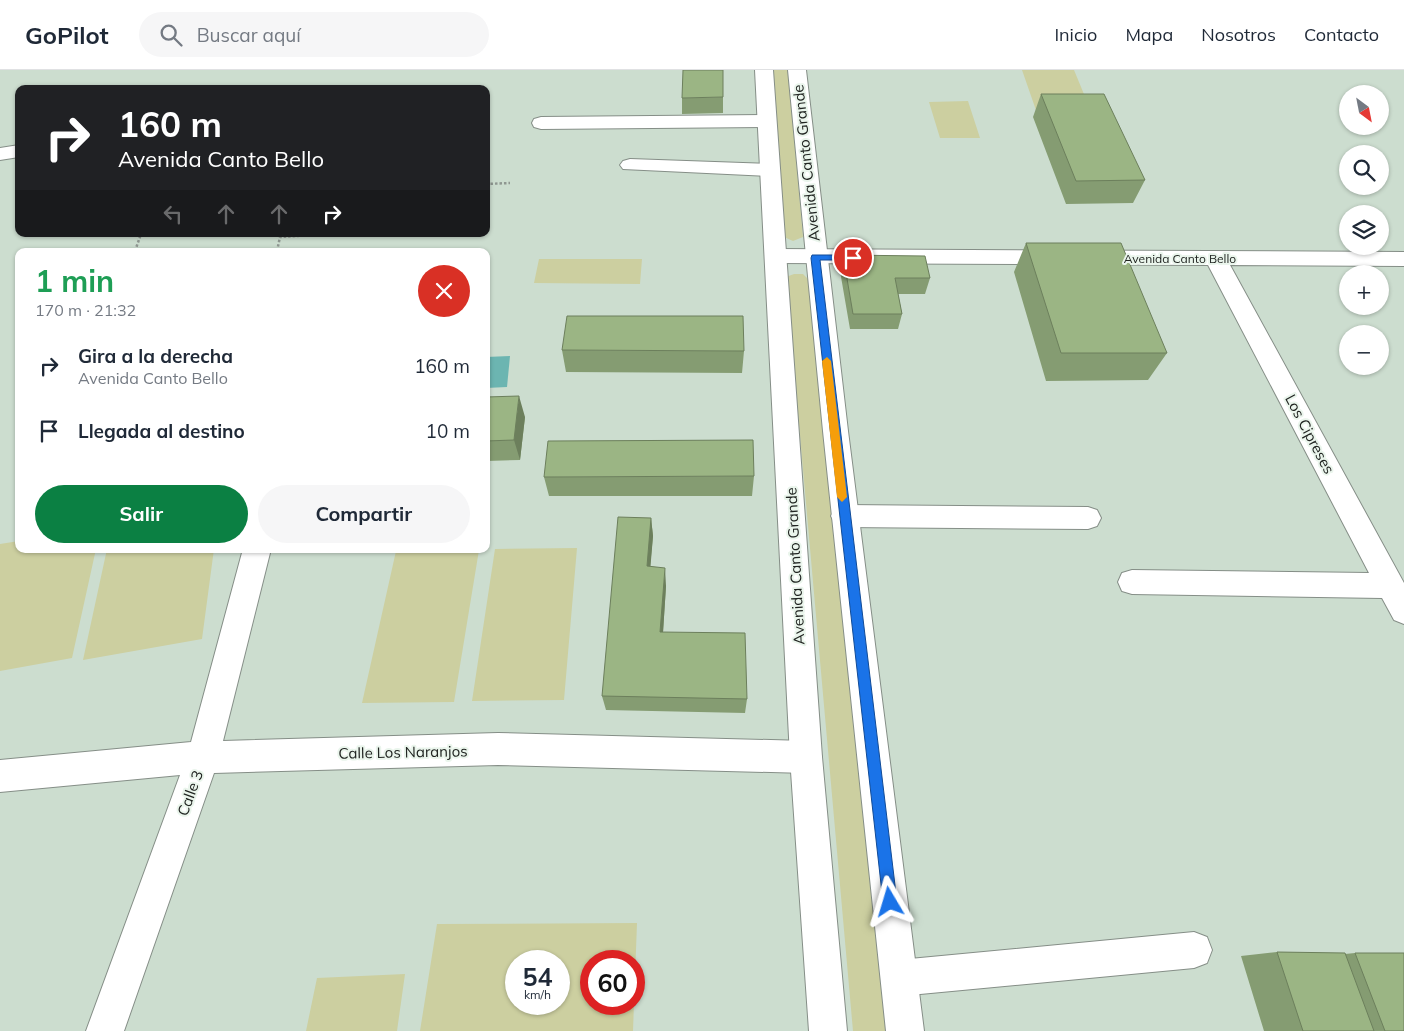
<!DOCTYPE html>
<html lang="es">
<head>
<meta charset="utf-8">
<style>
  :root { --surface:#fff; --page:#f6f6f7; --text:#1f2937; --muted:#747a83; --line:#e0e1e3; --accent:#0b8043 }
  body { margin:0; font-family:Mulish,sans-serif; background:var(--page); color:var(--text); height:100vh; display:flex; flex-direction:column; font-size:19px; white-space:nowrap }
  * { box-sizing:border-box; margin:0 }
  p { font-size:16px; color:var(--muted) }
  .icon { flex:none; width:28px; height:28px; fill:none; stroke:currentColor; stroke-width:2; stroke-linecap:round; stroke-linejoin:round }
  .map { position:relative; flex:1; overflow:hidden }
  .drawer { position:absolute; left:15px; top:178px; width:475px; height:305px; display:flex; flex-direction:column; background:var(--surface); border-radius:10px; box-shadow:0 1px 4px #0004 }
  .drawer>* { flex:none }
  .banner { position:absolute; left:15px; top:15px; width:475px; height:152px; border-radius:10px; box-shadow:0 1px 4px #0004; background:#202124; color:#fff; overflow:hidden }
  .needle { width:32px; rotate:148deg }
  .tools { position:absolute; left:1339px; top:15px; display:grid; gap:10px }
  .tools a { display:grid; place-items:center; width:50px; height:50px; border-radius:50%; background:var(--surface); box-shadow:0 1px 4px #0004; font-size:25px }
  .speed { position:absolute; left:505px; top:880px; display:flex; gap:10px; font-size:25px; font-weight:700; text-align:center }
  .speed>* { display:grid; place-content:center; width:65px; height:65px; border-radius:50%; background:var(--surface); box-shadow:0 1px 4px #0004; line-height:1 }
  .speed small { font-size:12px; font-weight:400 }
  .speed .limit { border:8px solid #d22; background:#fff; color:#111 }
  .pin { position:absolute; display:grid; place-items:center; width:42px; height:42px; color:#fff; margin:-21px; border:2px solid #fff; border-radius:50%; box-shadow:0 1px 5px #0007 }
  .me { position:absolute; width:55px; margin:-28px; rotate:353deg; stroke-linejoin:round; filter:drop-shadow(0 0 4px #0008) }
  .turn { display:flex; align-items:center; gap:18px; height:105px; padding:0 20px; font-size:22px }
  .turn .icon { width:65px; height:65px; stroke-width:2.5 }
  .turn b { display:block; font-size:35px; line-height:42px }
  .lanes { display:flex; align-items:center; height:48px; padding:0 20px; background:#0003; justify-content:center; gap:25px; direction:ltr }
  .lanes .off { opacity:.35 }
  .round { display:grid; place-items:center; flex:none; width:52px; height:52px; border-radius:26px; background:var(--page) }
  .summary { display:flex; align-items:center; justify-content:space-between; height:85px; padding:0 20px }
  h1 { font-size:30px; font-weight:700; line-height:38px; color:#1e9e55 }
  .action { display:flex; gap:10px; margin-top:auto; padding:10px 20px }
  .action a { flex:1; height:58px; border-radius:30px; background:var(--accent); color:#fff; font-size:20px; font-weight:700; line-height:58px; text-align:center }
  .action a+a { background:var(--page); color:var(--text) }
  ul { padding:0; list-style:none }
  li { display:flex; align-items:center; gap:15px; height:65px; padding:0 20px }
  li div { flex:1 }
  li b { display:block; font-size:19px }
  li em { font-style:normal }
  header { display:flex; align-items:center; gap:30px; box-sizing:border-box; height:70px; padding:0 25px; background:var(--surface); border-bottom:1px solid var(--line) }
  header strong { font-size:24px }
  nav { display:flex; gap:28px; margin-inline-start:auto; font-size:18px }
  .search { width:350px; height:45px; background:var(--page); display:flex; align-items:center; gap:12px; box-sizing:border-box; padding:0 18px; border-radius:28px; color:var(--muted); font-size:19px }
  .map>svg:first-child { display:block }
  .built { fill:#ccddcf; fill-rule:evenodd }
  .green { fill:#cccfa0; fill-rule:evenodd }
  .water { fill:#6cb5b1 }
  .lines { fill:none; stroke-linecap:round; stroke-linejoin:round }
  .minor-casing { stroke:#858e87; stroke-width:2 }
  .major-casing { stroke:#858e87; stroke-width:2 }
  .path { stroke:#8e9690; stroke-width:2.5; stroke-dasharray:2.5 2; stroke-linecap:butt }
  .minor { fill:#fff; fill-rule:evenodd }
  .major { fill:#fff; fill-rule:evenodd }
  .wall { fill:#859c72 }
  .shaded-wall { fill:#6c7f5c }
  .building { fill:#9bb584; stroke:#6c7f5c }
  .route { fill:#1a73e8; stroke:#114b97 }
  .slow { fill:#f59e0b }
  .labels { text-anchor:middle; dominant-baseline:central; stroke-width:4; stroke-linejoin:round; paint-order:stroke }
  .far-street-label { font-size:12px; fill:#202421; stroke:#eaf5ec }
  .street-label { font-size:15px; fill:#202421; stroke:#eaf5ec }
</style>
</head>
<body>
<header>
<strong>GoPilot</strong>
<div class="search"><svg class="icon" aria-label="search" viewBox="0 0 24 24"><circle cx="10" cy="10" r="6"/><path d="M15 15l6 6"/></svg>Buscar aquí</div>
<nav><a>Inicio</a><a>Mapa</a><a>Nosotros</a><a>Contacto</a></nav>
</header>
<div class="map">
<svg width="1404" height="961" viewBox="0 0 1404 961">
  <rect width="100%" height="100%" fill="#dde7df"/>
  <!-- built -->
  <path class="built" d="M0,0h1404v961h-1404zM19,19h467v145h-467zM1348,24h32v32h-32zM1348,84h32v32h-32zM1348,144h32v32h-32zM19,181h467v298h-467zM1348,204h32v32h-32zM1348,264h32v32h-32zM516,891h43v43h-43zM591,891h43v43h-43z"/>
  <!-- green -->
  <path class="green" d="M771,0h17l15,167 -10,4 -9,-4z
    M1022,0h52l19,46h-55z
    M968,31l12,37h-40l-11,-36z
    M539,189h103l-2,25 -106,-1z
    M794,204h9l6,6 79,751h-35l-65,-730 -2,-24z
    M19,471v8h77l-24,109 -72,13v-127z
    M577,478l-13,152 -92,1 23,-152z
    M107,479h107l-12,90 -119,21z
    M479,480l-25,152 -92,1 34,-152z
    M637,853l-4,108h-213l17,-107zM559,891v43h-43v-43zM634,891v43h-43v-43z
    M405,904l-8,57h-91l11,-53z"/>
  <!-- water -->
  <path class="water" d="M510,286l-3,31 -21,1v-31z"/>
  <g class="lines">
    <defs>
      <path id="minor" d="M765,45l6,2 3,4 -3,4 -6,2 -224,2 -7,-2 -2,-4 2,-4 7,-2z
        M19,75v12l-19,3v-12z
        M630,89l139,5 7,2 3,4 -3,4 -7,2 -146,-7 -3,-4 3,-4z
        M776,179l628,3v14l-174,-1 174,318v41l-10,-4 -12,-22 -250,-4 -10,-3 -4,-9 4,-9 10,-3 237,3 -161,-308 -432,-2 -8,-2 -3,-5 3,-5z
        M844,435l244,2 9,3 4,8 -4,8 -9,3 -244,-2 -9,-3 -4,-8 4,-8z
        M243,479h28l-48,192 275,-8 308,8 11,5 5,11 -5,11 -11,5 -308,-8 -284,8 -90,258h-38l94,-256 -180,17v-32l191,-18z
        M1194,862l13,5 5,13 -5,13 -13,5 -295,28 -13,-5 -5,-13 5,-13 13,-5z"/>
      <path id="major" d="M755,0h18l49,687 25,274h-38l-19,-274z
        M788,0h18l42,361 76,600h-38l-63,-600z"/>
    </defs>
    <!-- minor casing -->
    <use href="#minor" class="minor-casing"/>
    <!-- major casing -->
    <use href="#major" class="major-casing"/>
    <!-- path -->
    <path class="path" d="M486,114l24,-1
      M135,181l6,-17
      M277,181l3,-14 48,-3"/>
    <!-- minor -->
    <use href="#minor" class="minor"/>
    <!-- major -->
    <use href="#major" class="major"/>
  </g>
  <!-- wall -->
  <path class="wall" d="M1041,24l104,86 -12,23 -67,1 -33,-87z
    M723,27v16l-41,1v-16z
    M1026,173l141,110 -19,27 -102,1 -32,-109z
    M843,185l87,23 -5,16h-27l4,20 -4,15h-48l-10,-58z
    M562,280l182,1 -2,22 -176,-1z
    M486,327l39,20 -5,43 -34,1z
    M754,406l-2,20h-203l-5,-19z
    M651,448l2,18 -3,31 16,19 -3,46 84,67 -2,14 -139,-3 -4,-14z
    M1277,882l68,2 10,-1 49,78h-140l-23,-75z"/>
  <!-- shaded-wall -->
  <path class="shaded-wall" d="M519,326l6,21 -5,43 -6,-20z
    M651,448l2,18 -4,48 -2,-18z
    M665,498l1,18 -4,62 -2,-16z"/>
  <!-- building -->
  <path class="building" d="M683,0h40v27l-41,1z
    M1041,24h63l41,86 -69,1z
    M1026,173h95l46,110h-106z
    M843,185l82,1 5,22h-35l7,36h-49z
    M567,246h176l1,35 -182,-1z
    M519,326l-5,44 -28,1v-44z
    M753,370l1,36 -210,1 4,-36z
    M618,447l33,1 -4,48 18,2 -5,64 85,1 2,66 -145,-3z
    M1277,882l68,1 29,78h-71z
    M1355,883h49v78h-19z"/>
  <!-- route -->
  <path class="route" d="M812,185h41l5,3 -5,2h-33l77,642 -2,5 -5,2 -5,-2 -2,-5 -72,-644z"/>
  <!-- slow -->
  <path class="slow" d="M827,287l4,4 16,136 -5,5 -5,-5 -15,-136z"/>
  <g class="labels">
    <!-- far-street labels -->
    <g class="far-street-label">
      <text x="1180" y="188">Avenida Canto Bello</text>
    </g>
    <!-- street labels -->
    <g class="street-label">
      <text transform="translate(806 93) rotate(-96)">Avenida Canto Grande</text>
      <text transform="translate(1310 364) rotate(62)">Los Cipreses</text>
      <text transform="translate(795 496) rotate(-93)">Avenida Canto Grande</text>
      <text transform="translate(403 682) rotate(-1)">Calle Los Naranjos</text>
      <text transform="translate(190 723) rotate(-70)">Calle 3</text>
    </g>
  </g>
</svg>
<div class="tools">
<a><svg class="needle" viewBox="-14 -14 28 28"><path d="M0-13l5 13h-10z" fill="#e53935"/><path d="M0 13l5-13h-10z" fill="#747a83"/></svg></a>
<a><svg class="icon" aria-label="search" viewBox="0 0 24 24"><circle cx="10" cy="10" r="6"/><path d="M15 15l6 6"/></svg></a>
<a><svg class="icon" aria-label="layers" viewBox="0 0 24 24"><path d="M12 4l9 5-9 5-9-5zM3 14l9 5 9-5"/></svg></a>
<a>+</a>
<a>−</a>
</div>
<div class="speed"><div>54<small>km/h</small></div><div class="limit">60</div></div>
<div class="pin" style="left:853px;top:188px;background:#d93025"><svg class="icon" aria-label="arrive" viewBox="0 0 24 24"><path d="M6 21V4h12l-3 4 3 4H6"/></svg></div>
<svg class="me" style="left:890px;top:832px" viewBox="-20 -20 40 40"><path d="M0-17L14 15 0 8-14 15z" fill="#1a73e8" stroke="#fff" stroke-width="4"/></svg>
<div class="banner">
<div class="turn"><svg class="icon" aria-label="right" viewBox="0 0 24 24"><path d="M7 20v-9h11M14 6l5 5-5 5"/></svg><div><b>160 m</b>Avenida Canto Bello</div></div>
<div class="lanes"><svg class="icon off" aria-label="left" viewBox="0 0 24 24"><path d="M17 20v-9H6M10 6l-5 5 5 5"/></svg><svg class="icon off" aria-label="ahead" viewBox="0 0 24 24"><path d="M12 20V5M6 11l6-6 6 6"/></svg><svg class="icon off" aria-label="ahead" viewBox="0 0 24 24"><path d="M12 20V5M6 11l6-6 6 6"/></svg><svg class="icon" aria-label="right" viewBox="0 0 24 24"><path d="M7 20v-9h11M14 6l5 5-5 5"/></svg></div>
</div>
<section class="drawer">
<div class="summary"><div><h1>1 min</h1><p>170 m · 21:32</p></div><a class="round" style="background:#d93025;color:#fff"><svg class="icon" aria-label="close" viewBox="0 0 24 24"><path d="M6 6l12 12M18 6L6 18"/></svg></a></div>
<ul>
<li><svg class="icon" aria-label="right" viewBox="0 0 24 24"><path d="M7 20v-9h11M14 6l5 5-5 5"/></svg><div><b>Gira a la derecha</b><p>Avenida Canto Bello</p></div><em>160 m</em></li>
<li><svg class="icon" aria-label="arrive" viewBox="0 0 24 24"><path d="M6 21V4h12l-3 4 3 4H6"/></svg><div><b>Llegada al destino</b></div><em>10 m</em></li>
</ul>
<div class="action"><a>Salir</a><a>Compartir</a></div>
</section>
</div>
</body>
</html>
